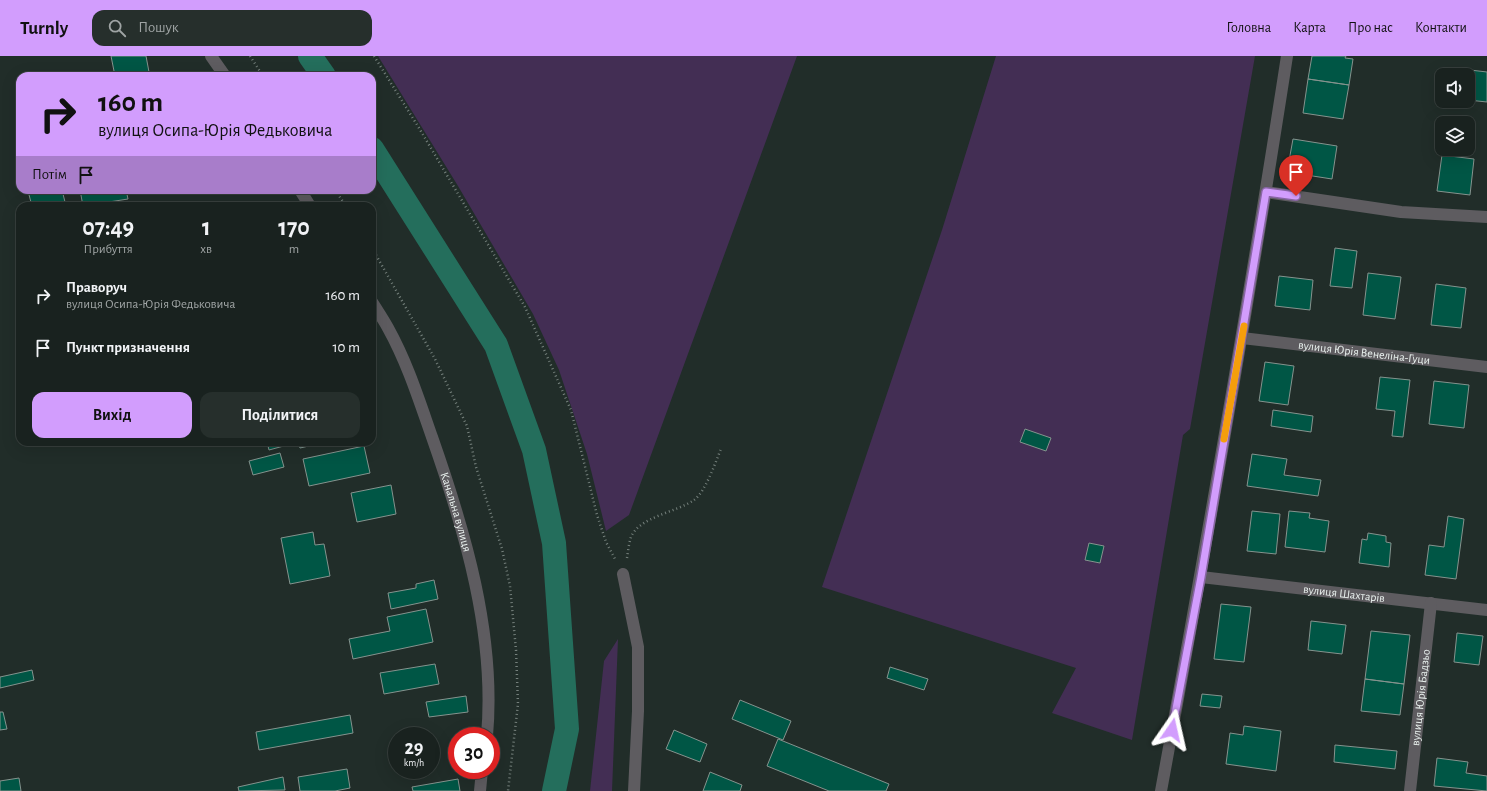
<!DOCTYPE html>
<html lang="uk">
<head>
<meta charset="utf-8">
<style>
  :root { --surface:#19221f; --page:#262f2c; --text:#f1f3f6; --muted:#9fa4a4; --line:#373f3d; --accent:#d29dfd }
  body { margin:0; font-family:"Alegreya Sans",sans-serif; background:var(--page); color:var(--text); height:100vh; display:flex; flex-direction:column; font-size:15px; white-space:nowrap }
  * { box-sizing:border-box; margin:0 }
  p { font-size:13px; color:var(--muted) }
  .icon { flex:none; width:22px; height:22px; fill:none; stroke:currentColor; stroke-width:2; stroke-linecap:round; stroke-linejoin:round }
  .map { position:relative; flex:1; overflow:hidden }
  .details { position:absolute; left:16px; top:146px; width:360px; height:244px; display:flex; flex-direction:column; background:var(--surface); border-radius:12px; box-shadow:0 4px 16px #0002,0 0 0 1px var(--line) }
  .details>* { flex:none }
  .banner { position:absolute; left:16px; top:16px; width:360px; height:122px; border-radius:12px; box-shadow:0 4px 16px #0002,0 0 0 1px var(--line); background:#d29dfd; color:#111; overflow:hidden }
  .buttons { position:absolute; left:1435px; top:12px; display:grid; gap:8px }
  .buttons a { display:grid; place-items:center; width:40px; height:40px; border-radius:8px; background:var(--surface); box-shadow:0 4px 16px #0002,0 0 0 1px var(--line); font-size:20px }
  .speed { position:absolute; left:388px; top:671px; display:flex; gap:8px; font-size:20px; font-weight:700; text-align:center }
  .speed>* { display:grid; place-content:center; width:52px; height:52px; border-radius:50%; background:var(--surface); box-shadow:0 4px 16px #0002,0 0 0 1px var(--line); line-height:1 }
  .speed small { font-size:10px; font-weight:400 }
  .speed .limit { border:6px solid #d22; background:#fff; color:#111 }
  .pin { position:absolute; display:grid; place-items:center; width:34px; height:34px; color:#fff; margin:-41px -17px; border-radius:50% 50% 50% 0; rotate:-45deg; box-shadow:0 0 4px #0007 }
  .pin .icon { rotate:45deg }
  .me { position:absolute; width:44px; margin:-22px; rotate:11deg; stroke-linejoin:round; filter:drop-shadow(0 0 3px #0008) }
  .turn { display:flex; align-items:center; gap:14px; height:84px; padding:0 16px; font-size:18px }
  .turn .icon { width:52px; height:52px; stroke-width:2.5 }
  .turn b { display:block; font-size:28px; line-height:34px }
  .then { display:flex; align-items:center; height:38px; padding:0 16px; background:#0003; gap:8px; font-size:15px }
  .eta { display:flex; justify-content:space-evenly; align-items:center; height:68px; text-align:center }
  .eta b { font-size:24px; font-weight:700; line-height:28px }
  .button { display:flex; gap:8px; margin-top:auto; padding:8px 16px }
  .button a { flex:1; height:46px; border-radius:12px; background:var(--accent); color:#111; font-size:16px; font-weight:700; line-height:46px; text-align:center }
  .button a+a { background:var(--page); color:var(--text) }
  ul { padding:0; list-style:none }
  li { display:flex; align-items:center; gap:12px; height:52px; padding:0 16px }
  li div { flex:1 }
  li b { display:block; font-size:15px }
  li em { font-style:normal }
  header { display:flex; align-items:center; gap:24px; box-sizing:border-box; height:56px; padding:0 20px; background:var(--accent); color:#111 }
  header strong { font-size:19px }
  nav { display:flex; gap:22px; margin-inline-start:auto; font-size:14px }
  .search { width:280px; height:36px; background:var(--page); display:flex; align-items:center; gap:10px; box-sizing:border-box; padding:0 14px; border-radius:12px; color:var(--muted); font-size:15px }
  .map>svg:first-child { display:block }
  .green { fill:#432e54 }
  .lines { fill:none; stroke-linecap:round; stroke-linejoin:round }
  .canal { stroke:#246e5c; stroke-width:24 }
  .building { fill:#005645; stroke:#85938e }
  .path { stroke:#75807c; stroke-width:2.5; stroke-dasharray:1 3; stroke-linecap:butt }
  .minor { stroke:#5e5c60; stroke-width:12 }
  .route-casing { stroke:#8866a4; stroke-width:10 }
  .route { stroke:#d29dfd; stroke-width:7 }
  .slow { stroke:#f59e0b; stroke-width:7 }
  .labels { text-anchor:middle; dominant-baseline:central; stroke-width:4; stroke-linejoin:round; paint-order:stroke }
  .street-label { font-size:12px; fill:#e8f0ed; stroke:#182320 }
</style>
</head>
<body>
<header>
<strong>Turnly</strong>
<div class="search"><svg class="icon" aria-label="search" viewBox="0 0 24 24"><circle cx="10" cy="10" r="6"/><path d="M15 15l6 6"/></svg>Пошук</div>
<nav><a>Головна</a><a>Карта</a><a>Про нас</a><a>Контакти</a></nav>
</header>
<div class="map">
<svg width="1487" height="735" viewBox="0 0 1487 735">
  <rect width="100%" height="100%" fill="#212d29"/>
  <!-- green -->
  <path class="green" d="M378,0h419l-168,459 -23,16 -19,-77 -28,-84 -26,-56 -75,-128z
    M996,0h259l-65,373 -7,6 -51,305 -80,-27 24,-45 -254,-81 120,-357z
    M618,583l-6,152h-22l14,-130z"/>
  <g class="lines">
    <!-- canal -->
    <path class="canal" d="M310,0l14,20
      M372,93l124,196 38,105 20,93 13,186 -13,62"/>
  </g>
  <!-- building -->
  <path class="building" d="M111,0h35l3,16 -19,4h-15z
    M1312,0h34l-1,2 8,1 -4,26 -41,-6z
    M1470,14l17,2v30l-19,-2z
    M1308,23l41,6 -6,34 -40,-6z
    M1293,83l44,7 -5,33 -45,-7z
    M1442,99l32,4 -4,36 -33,-4z
    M34,134h28l4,16h-34l-4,-15z
    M80,134h46l2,9 -45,7z
    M257,147l1,3h-19z
    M1335,192l22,3 -5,37 -22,-2z
    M1368,217l33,4 -6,42 -32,-4z
    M1279,220l34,4 -3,30 -35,-4z
    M1436,228l30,4 -5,40 -30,-3z
    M1265,306l29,4 -6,39 -29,-4z
    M1380,321l30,3 -7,57 -11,-1 3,-25 -19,-2z
    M1434,325l35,4 -5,43 -35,-4z
    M1273,354l40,6 -2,16 -40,-6z
    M1025,373l26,9 -5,13 -26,-9z
    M267,386h24v2l-22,6z
    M298,386h28l-26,6z
    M364,390l6,27 -61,13 -6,-27z
    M280,397l4,14 -31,8 -4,-14z
    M1252,398l35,5 -3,16 37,5 -3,16 -71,-10z
    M391,429l5,29 -39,8 -6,-29z
    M1252,455l28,3 -4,40 -29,-3z
    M1289,455l21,2 -1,5 20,3 -4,31 -40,-5z
    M1448,460l16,3 -8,60 -31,-4 4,-30 15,2z
    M313,476l2,13 9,-1 6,32 -40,8 -9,-46z
    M1368,477l18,3v6l5,1 -2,24 -30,-4 3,-24 5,1z
    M1089,487l15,3 -4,17 -15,-3z
    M434,524l4,19 -47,10 -3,-16 28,-5v-4z
    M1221,548l30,3 -7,55 -30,-3z
    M426,553l7,33 -80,17 -4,-20 41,-8 -3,-14z
    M1311,565l35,4 -4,29 -34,-4z
    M1371,575l39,4 -6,49 -39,-5z
    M1457,577l26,3 -4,29 -25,-3z
    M435,608l4,20 -55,10 -4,-21z
    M890,611l38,12 -4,11 -37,-12z
    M32,614l2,10 -34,8v-11z
    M1365,623l39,5 -4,31 -39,-4z
    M1202,638l20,2 -2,12 -20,-2z
    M466,640l2,16 -39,5 -3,-15z
    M740,644l51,21 -8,19 -51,-21z
    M0,656h3l4,17 -7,1z
    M350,659l3,18 -94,17 -3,-18z
    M1244,670l37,5 -5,40 -50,-7 4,-31 13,2z
    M674,674l33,14 -7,18 -34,-13z
    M778,683l111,45 -3,7h-57l-62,-25z
    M1335,689l62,6 -2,18 -61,-7z
    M1437,702l31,4 -2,11 21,3v15l-53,-5z
    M347,713l3,19 -15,3h-35l-2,-14z
    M710,716l32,13 -2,6h-37z
    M283,721l2,13 -46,1 -1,-4z
    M19,722l2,13h-21v-10z
    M458,723l2,12h-47l-1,-4z"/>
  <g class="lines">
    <!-- path -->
    <path class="path" d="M250,0l13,20
      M374,0l45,72 106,179 46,103 26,105 9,27 9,17
      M335,134l11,16
      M372,192l63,111 32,67 9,41 26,82 8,37 6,64 2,54 -10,87
      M627,502c1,-7 2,-15 4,-21 8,-20 46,-25 63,-37 12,-9 21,-37 27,-51"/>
    <!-- minor -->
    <g class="minor">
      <path d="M211,0l14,20"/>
      <path d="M300,134l10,16"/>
      <path d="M1266,136l135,20 86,5"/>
      <path id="s1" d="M372,246c5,8 11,17 16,26 19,34 31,72 44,109 33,94 64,198 55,299"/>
      <path id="s2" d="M1242,282l245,29"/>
      <path d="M623,518l15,73v64l-4,80"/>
      <path id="s3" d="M1201,521l286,33"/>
      <path d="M480,735l2,-21"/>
      <path d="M1161,735c45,-244 88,-489 126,-735"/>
      <path id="s4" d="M1410,735l21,-188"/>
    </g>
  </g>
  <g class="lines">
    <defs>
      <path id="route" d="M1172,674l29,-153 65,-385 30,4"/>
    </defs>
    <!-- route casing -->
    <use href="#route" class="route-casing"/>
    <!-- route -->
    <use href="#route" class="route"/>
    <!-- slow -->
    <path class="slow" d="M1224,383l20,-113"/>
  </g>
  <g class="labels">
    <!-- street labels -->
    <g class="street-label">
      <text stroke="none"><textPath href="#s2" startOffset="123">вулиця Юрія Венеліна-Гуци</textPath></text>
      <text stroke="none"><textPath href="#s1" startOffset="227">Канальна вулиця</textPath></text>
      <text stroke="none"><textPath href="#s3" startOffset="144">вулиця Шахтарів</textPath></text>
      <text stroke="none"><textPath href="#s4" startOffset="94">вулиця Юрія Бадзьо</textPath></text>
    </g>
  </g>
</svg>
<div class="buttons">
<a><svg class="icon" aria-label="sound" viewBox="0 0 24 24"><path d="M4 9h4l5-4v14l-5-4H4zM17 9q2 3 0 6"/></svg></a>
<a><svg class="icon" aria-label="layers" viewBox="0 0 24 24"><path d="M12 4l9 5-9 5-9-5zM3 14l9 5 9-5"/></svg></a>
</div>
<div class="speed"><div>29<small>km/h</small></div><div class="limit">30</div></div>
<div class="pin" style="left:1296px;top:140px;background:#d93025"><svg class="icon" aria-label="arrive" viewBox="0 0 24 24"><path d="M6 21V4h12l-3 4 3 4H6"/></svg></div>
<svg class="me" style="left:1172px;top:674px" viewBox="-20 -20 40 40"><path d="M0-17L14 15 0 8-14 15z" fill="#d29dfd" stroke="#fff" stroke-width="4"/></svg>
<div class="banner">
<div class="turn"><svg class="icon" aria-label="right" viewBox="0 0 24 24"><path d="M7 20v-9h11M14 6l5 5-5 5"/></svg><div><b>160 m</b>вулиця Осипа-Юрія Федьковича</div></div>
<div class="then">Потім<svg class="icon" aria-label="arrive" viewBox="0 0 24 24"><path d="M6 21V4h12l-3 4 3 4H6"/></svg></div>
</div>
<section class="details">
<div class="eta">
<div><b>07:49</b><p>Прибуття</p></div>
<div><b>1</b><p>хв</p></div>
<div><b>170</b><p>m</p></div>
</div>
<ul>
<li><svg class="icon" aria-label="right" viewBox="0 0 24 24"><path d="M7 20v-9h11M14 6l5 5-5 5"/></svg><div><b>Праворуч</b><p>вулиця Осипа-Юрія Федьковича</p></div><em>160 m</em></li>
<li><svg class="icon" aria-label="arrive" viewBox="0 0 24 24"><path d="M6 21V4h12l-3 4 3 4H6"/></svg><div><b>Пункт призначення</b></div><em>10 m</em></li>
</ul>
<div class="button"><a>Вихід</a><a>Поділитися</a></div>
</section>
</div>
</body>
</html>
